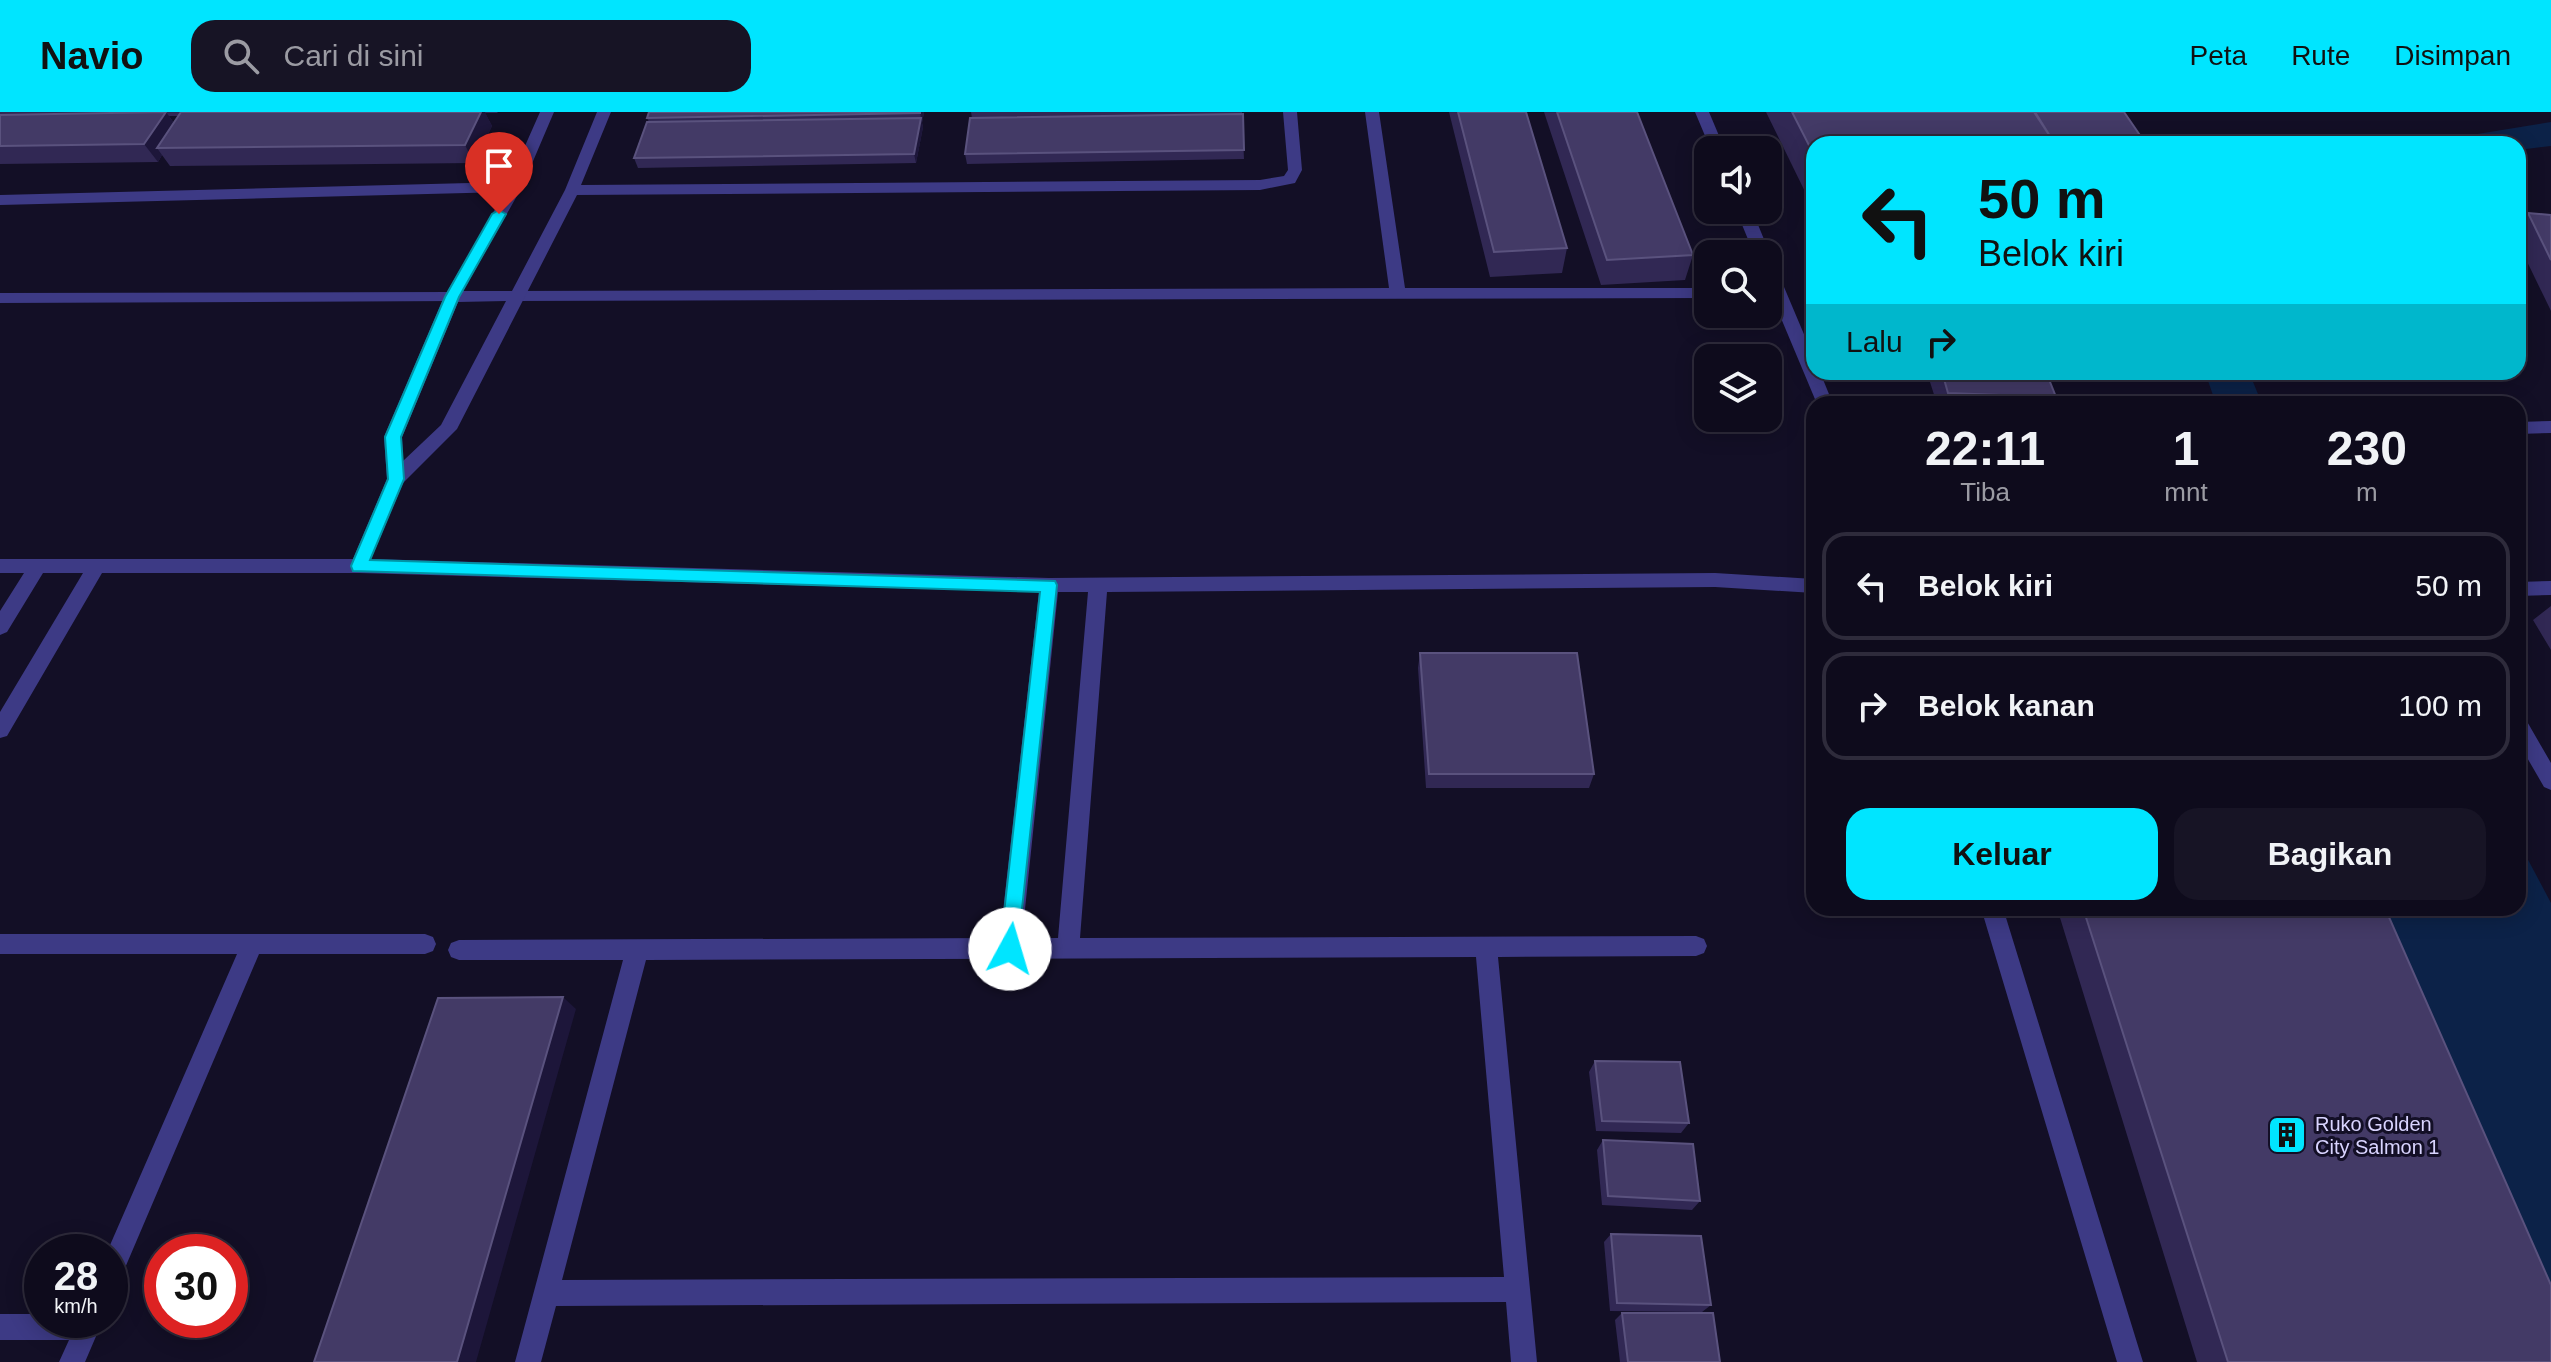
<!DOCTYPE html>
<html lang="id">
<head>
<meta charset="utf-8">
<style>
  :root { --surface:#0e0b1c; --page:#171425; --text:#f1f3f6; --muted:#9b9ba3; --line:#2e2b3b; --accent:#00e5ff }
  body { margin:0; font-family:Arial,sans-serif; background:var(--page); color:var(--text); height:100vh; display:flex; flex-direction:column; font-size:30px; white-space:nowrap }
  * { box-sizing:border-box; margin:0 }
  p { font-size:26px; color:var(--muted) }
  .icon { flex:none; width:44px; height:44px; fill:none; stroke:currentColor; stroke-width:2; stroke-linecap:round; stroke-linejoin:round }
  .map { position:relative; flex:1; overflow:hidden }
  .side { position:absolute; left:1806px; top:284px; width:720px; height:520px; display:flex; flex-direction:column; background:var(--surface); border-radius:24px; box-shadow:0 4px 20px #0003,0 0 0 2px var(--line) }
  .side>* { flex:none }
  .top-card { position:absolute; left:1806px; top:24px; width:720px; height:244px; border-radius:24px; box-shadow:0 4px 20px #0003,0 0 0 2px var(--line); background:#00e5ff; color:#111; overflow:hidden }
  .tools { position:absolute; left:1694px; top:24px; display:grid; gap:16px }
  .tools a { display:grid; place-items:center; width:88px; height:88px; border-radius:16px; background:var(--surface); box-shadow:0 4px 20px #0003,0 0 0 2px var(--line); font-size:40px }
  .speed { position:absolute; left:24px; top:1122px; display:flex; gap:16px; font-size:40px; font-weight:700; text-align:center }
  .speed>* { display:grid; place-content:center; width:104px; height:104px; border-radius:50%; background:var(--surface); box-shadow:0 4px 20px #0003,0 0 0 2px var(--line); line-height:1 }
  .speed small { font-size:20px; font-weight:400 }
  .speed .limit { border:12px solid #d22; background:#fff; color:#111 }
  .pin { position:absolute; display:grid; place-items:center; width:68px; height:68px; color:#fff; margin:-82px -34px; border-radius:50% 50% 50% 0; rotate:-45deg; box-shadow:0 0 8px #0007 }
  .pin .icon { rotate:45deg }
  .me { position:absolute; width:88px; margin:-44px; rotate:6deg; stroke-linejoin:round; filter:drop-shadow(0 0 6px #0008) }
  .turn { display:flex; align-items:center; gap:28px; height:168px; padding:0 40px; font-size:36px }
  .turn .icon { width:104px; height:104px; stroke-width:2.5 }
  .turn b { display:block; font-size:56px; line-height:68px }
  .then { display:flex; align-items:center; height:76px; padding:0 40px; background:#0003; gap:16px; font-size:30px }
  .eta { display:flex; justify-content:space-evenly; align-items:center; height:136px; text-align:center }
  .eta b { font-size:48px; font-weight:700; line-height:56px }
  .button { display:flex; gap:16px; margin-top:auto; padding:16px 40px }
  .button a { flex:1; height:92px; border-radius:24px; background:var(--accent); color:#111; font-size:32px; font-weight:700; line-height:92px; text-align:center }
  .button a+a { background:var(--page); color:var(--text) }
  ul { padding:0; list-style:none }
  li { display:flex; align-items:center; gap:24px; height:108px; margin:0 16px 12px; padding:0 24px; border:4px solid var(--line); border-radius:24px }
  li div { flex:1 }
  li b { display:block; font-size:30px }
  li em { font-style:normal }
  header { display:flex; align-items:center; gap:48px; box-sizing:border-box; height:112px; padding:0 40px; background:var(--accent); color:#111 }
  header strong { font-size:38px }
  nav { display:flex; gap:44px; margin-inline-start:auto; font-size:28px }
  .search { width:560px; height:72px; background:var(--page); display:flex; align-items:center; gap:20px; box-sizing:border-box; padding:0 28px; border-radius:24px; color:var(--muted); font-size:30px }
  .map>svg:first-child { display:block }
  .water { fill:#0c2248 }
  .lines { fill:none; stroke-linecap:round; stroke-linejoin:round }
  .canal { fill:#0c2248; fill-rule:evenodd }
  .lane { fill:#3d3a85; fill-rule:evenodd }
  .street { fill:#3d3a85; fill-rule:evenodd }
  .wall { fill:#312854; fill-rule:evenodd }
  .shaded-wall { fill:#1d163a }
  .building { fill:#433a66; stroke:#5a527e; stroke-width:2 }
  .route { fill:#00e5ff; stroke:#0095a6; stroke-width:2 }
  .labels { text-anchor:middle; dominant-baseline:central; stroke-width:6; stroke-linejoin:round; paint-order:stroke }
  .poi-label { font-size:20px; fill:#d9d4ff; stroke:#130f26; text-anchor:start }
</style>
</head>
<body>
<header>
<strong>Navio</strong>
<div class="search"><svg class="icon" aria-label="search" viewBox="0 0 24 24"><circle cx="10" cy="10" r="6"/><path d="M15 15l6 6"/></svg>Cari di sini</div>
<nav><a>Peta</a><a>Rute</a><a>Disimpan</a></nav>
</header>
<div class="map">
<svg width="2551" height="1250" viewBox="0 0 2551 1250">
  <rect width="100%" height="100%" fill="#130f26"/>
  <!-- water -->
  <path class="water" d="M2518,729l33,62v443l-192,-438h159z"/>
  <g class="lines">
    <!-- canal -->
    <path class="canal" d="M2551,10v24l-33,4v-6h-59l6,-8z
      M2205,260h44l13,32h-46z"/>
    <!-- lane -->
    <path class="lane" d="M1365,0h14l26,176h303v10l-1195,3 -8,-5 8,-5 876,-3z
      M452,180l8,5 -2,4 -458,2v-10z"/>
    <!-- street -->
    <path class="street" d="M540,0h14l-32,75 -59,104h49l53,-101 32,-78h14l-30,73 679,-5 24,-4 4,-6 -5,-58h14l5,58 -7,13 -35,7 -683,5 -120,234 -54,54 -32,76 678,19 666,-5 99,6v14l-99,-6 -608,5 -27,346 616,-2 8,3 3,7 -3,7 -8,3 -198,1 39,405h-26l-5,-60 -950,4 -15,56h-26l108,-402h-164l-8,-3 -3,-7 3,-7 8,-3 541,-2 39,-346 -680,-19h-257l-95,163 -7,2v-26l83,-139h-40l-36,59 -7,3v-24l24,-38h-24v-14h353l34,-80 -3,-42 60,-140 61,-105 -505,13v-10l509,-13zM506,189l-65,124 -38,36 -1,-24 56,-135zM1058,480h30l-30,346h-36zM1476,845l28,320 -942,3 84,-320z
      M1695,0h14l16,38h-14z
      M1736,98h16l18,44 -2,3v-3h-14z
      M1768,151l8,5 38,90v14h6l13,32h-16l-49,-117z
      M2551,309v12l-33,1v-12z
      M2551,469v14l-33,1v-14z
      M2518,604l7,2 26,45v27l-7,-3 -26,-45z
      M1981,796h22l140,454h-26z
      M0,822h425l8,3 3,7 -3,7 -8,3h-166l-140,328 -9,3v-33h-3l130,-298h-237z
      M0,1202h42v6h61l-18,42h-26l10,-22h-69z"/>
  </g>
  <!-- wall -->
  <path class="wall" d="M0,0h498l-1,1h-12l7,13 -18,37 -304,3 -8,-11 -4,7 -158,2zM169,4h9l-4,7z
    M649,0h275l-2,11 1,4 -7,36 -278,5 -4,-10 15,-36 -2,-4z
    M971,0h271l2,47 -277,5 -2,-10 7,-36z
    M1449,0h77l41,136 -5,25 -72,4z
    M1544,0h93l56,143 -8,25 -84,5z
    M1766,0h358l-310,32v66z
    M2528,101l23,2v96l-33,-68v-19z
    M1936,260h113l-2,2 9,23 -5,7h-114l-7,-22z
    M2551,494v44l-18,-30z
    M1420,541l174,121 -5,14h-163l-8,-120z
    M2057,796h328l166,454h-354z
    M1595,949l94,62 -8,10 -85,-2 -7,-59z
    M1603,1028l97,61 -8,9 -90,-5 -5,-55z
    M1611,1122l100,71 -9,7 -92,-1 -6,-69z
    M1622,1201l98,49h-100l-5,-42z"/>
  <!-- shaded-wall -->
  <path class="shaded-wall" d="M166,0l13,18 -22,18 5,7 -4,7 -14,-18z
    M481,0h4l7,14 -18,37 -9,-18z
    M920,0h4l-2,11 -2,-10z
    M921,6l2,9 -7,36 -2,-9z
    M563,885l13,12 -100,353h-19z"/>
  <!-- building -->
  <path class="building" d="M166,0l-22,32 -144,2v-31z
    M181,0h300l-16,33 -308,3z
    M649,0h271v1l-273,5z
    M1458,0h68l41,136 -73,4z
    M1557,0h80l56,143 -86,5z
    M1792,0h242l21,32h-241v11z
    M2035,0h89l22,32h-91z
    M1243,2l1,36 -279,4 5,-36z
    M921,6l-7,36 -280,4 13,-36z
    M2528,101l23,2v45z
    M1942,260h104l10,25 -108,-4z
    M1420,541h157l17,121h-165z
    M2083,796h302l166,377v77h-323z
    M563,885l-106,365h-143l124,-364z
    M1595,949l85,1 9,61 -87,-2z
    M1603,1028l90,4 7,57 -92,-5z
    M1611,1122l90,2 10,69 -94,-2z
    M1622,1201h91l7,49h-92z"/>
  <!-- route -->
  <path class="route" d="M499,98l7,4 -47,83 -58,140 3,42 -34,81 685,21 2,4 -40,370 -7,3 -7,-3 -3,-6 40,-357 -687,-21 -2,-5 37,-87 -3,-42 60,-140 47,-83z"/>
  <!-- icons -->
  <defs>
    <symbol id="building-square" viewBox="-11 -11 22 22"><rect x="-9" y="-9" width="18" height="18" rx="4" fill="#00e5ff" stroke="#130f26"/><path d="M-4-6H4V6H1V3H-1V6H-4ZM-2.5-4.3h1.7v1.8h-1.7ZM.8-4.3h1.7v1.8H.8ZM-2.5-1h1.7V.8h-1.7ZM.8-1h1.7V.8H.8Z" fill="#111"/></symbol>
  </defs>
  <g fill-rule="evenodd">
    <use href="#building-square" x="2265" y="1001" width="44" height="44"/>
  </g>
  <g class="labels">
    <!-- poi labels -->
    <g class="poi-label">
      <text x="2315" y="1012">Ruko Golden<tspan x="2315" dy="23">City Salmon 1</tspan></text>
    </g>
  </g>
</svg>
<div class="tools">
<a><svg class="icon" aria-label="sound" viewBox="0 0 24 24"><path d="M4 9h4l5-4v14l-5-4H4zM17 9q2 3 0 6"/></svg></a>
<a><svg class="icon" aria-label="search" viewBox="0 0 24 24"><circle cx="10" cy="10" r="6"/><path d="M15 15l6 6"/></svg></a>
<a><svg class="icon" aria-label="layers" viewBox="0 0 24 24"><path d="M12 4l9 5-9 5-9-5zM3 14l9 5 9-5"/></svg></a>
</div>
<div class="speed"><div>28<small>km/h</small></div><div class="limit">30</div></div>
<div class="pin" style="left:499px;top:102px;background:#d93025"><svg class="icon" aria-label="arrive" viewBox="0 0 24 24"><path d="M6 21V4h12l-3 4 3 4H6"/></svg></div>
<svg class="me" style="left:1010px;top:837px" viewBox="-20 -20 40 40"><circle r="19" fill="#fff"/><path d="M0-13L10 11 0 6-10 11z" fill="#00e5ff"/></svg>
<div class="top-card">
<div class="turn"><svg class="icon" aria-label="left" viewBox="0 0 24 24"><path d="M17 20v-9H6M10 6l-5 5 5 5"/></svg><div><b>50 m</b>Belok kiri</div></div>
<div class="then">Lalu<svg class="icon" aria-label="right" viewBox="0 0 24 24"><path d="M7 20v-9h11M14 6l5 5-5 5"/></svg></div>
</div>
<section class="side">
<div class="eta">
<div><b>22:11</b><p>Tiba</p></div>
<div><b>1</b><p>mnt</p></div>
<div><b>230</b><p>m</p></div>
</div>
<ul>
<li><svg class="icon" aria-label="left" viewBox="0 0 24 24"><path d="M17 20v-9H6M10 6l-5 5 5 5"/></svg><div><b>Belok kiri</b></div><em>50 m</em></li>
<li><svg class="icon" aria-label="right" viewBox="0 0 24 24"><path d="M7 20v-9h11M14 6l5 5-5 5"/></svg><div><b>Belok kanan</b></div><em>100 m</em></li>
</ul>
<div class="button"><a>Keluar</a><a>Bagikan</a></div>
</section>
</div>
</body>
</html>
